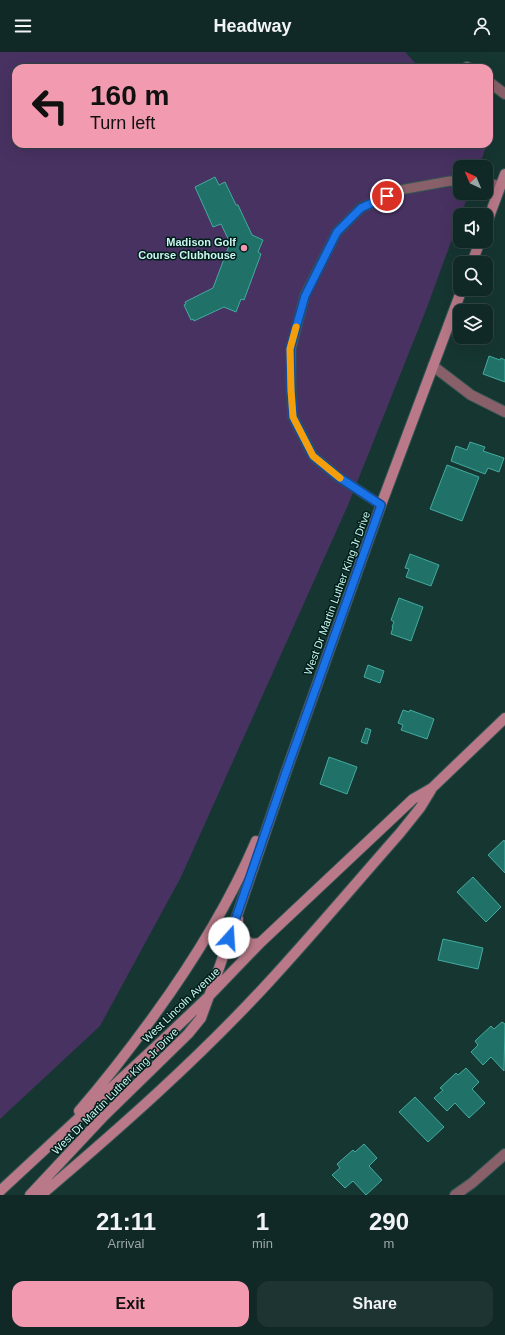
<!DOCTYPE html>
<html lang="en">
<head>
<meta charset="utf-8">
<style>
  :root { --surface:#102826; --page:#1e3432; --text:#f1f3f6; --muted:#9ca6a7; --line:#304443; --accent:#f29aaf }
  body { margin:0; font-family:Helvetica,sans-serif; background:var(--page); color:var(--text); height:100vh; display:flex; flex-direction:column; font-size:15px; white-space:nowrap }
  * { box-sizing:border-box; margin:0 }
  p { font-size:13px; color:var(--muted) }
  .icon { flex:none; width:22px; height:22px; fill:none; stroke:currentColor; stroke-width:2; stroke-linecap:round; stroke-linejoin:round }
  .map { position:relative; height:1143px; overflow:hidden }
  .details { display:flex; flex-direction:column; background:var(--surface); flex:1 }
  .details>* { flex:none }
  .guide { position:absolute; left:12px; top:12px; width:481px; height:84px; border-radius:12px; box-shadow:0 4px 16px #0002,0 0 0 1px var(--line); background:#f29aaf; color:#111; overflow:hidden }
  .needle { width:26px; rotate:316deg }
  .tools { position:absolute; left:453px; top:108px; display:grid; gap:8px }
  .tools a { display:grid; place-items:center; width:40px; height:40px; border-radius:8px; background:var(--surface); box-shadow:0 4px 16px #0002,0 0 0 1px var(--line); font-size:20px }
  .pin { position:absolute; display:grid; place-items:center; width:34px; height:34px; color:#fff; margin:-17px; border:2px solid #fff; border-radius:50%; box-shadow:0 1px 4px #0007 }
  .me { position:absolute; width:44px; margin:-22px; rotate:19deg; stroke-linejoin:round; filter:drop-shadow(0 0 3px #0008) }
  .turn { display:flex; align-items:center; gap:14px; height:84px; padding:0 12px; font-size:18px }
  .turn .icon { width:52px; height:52px; stroke-width:2.5 }
  .turn b { display:block; font-size:28px; line-height:34px }
  .eta { display:flex; justify-content:space-evenly; align-items:center; height:68px; text-align:center }
  .eta b { font-size:24px; font-weight:700; line-height:28px }
  .cta { display:flex; gap:8px; margin-top:auto; padding:8px 12px }
  .cta a { flex:1; height:46px; border-radius:12px; background:var(--accent); color:#111; font-size:16px; font-weight:700; line-height:46px; text-align:center }
  .cta a+a { background:var(--page); color:var(--text) }
  header { display:flex; justify-content:space-between; align-items:center; height:52px; padding:0 12px; background:var(--surface); font-size:18px; font-weight:700 }
  .map>svg:first-child { display:block }
  .green { fill:#483262 }
  .building { fill:#207268; stroke:#43ab9e }
  .lines { fill:none; stroke-linecap:round; stroke-linejoin:round }
  .lane-casing { stroke:#335550; stroke-width:11 }
  .street-casing { stroke:#335550; stroke-width:12 }
  .secondary-casing { stroke:#335550; stroke-width:12 }
  .lane { stroke:#886069; stroke-width:9 }
  .street { stroke:#886069; stroke-width:10 }
  .secondary { stroke:#b97988; stroke-width:10 }
  .route-casing { stroke:#114b97; stroke-width:10 }
  .route { stroke:#1a73e8; stroke-width:7 }
  .slow { stroke:#f59e0b; stroke-width:7 }
  .poi-dot { fill:#f29aaf; stroke:#001d1a; stroke-width:1.5 }
  .labels { text-anchor:middle; dominant-baseline:central; stroke-width:3; stroke-linejoin:round; paint-order:stroke }
  .poi-label { font-size:11px; font-weight:bold; fill:#c9f7f0; stroke:#001d1a; text-anchor:end }
  .street-label { font-size:11px; fill:#c9f7f0; stroke:#001d1a }
</style>
</head>
<body>
<header><svg class="icon" aria-label="menu" viewBox="0 0 24 24"><path d="M4 6h16M4 12h16M4 18h16"/></svg>Headway<svg class="icon" aria-label="person" viewBox="0 0 24 24"><circle cx="12" cy="8" r="4"/><path d="M4 21q1-7 8-7t8 7"/></svg></header>
<div class="map">
<svg width="505" height="1143" viewBox="0 0 505 1143">
  <rect width="100%" height="100%" fill="#163632"/>
  <!-- green -->
  <path class="green" d="M0,0h405l15,16h-404v76h471l-8,23h-19v26h9l-43,117 -78,195 -167,372 -81,149 -100,93z"/>
  <!-- building -->
  <path class="building" d="M215,125l4,8 6,-3 11,23h2l14,30 11,5 -5,12 3,2 -17,46 -3,-1 -5,13 -12,-5 -30,14 -1,-2 -2,1 -7,-15 2,-1 -1,-2 28,-14 17,-45 -9,-19 -8,3 -18,-40z
    M489,304l11,4 1,-2 4,2v22l-22,-8z
    M470,390l15,5 -2,4 21,7 -5,14 -11,-4 -3,6 -34,-13 5,-15 11,4z
    M447,413l32,12 -17,44 -32,-12z
    M410,502l29,11 -8,21 -25,-9 3,-8 -4,-1z
    M399,546l24,9 -12,34 -20,-7 2,-7h-1l2,-5 -3,-2z
    M368,613l16,6 -4,12 -16,-6z
    M403,658l6,2 1,-2 24,9 -7,20 -26,-9 2,-5 -5,-2z
    M366,676l5,2 -4,14 -6,-2z
    M329,705l28,10 -10,27 -27,-10z
    M504,788l1,2v31l-17,-18z
    M473,825l28,30 -15,15 -29,-30z
    M443,887l40,9 -5,21 -40,-9z
    M502,970l3,2 -1,47 -13,-14 -8,8 -12,-13 7,-7 -3,-4 16,-15 3,3z
    M466,1016l13,14 -7,7 13,14 -16,15 -14,-15 -8,8 -13,-13 9,-8 -3,-2 16,-15 2,2z
    M415,1045l29,30 -16,15 -29,-30z
    M364,1092l13,14 -8,8 13,14 -16,15 -13,-14 -8,7 -13,-13 8,-7 -3,-4 16,-14 2,2z"/>
  <g class="lines">
    <defs>
      <path id="lane" d="M486,132l15,1
        M381,453l-44,-29 -24,-20 -20,-39 -2,-27v-41l14,-54 32,-63 24,-24 39,-18 50,-9 10,1"/>
      <path id="street" d="M467,15l2,1
        M489,30l16,12
        M433,314l38,29 34,17
        M455,1143l17,-12 33,-29"/>
      <path id="secondary" d="M486,173l19,-51
        M472,211l8,-22
        M238,867c-1,11 3,19 13,25l9,-1
        M79,1059c26,-30 50,-61 74,-94 40,-55 76,-113 103,-176
        M0,1139l164,-152 44,-42 52,-54 153,-144 19,-11 73,-70
        M30,1143l72,-77 86,-84 13,-16 15,-41 70,-205 95,-267 81,-216
        M41,1143c79,-67 157,-136 227,-212 45,-49 88,-100 132,-150l20,-25 11,-18"/>
    </defs>
    <!-- lane casing -->
    <use href="#lane" class="lane-casing"/>
    <!-- street casing -->
    <use href="#street" class="street-casing"/>
    <!-- secondary casing -->
    <use href="#secondary" class="secondary-casing"/>
    <!-- lane -->
    <use href="#lane" class="lane"/>
    <!-- street -->
    <use href="#street" class="street"/>
    <!-- secondary -->
    <use href="#secondary" class="secondary"/>
  </g>
  <g class="lines">
    <defs>
      <path id="route" d="M229,886l57,-166 95,-267 -44,-29 -24,-20 -20,-39 -2,-27 -1,-41 15,-53 32,-64 24,-24 26,-12"/>
    </defs>
    <!-- route casing -->
    <use href="#route" class="route-casing"/>
    <!-- route -->
    <use href="#route" class="route"/>
    <!-- slow -->
    <path class="slow" d="M296,275l-6,22 1,41 2,27 20,39 27,22"/>
  </g>
  <!-- markers -->
  <circle class="poi-dot" cx="244" cy="196" r="4"/>
  <g class="labels">
    <!-- poi labels -->
    <g class="poi-label">
      <text x="236" y="190">Madison Golf<tspan x="236" dy="13">Course Clubhouse</tspan></text>
    </g>
    <!-- street labels -->
    <g class="street-label">
      <text transform="translate(337 541) rotate(-70)">West Dr Martin Luther King Jr Drive</text>
      <text transform="translate(181 953) rotate(-44)">West Lincoln Avenue</text>
      <text transform="translate(115 1039) rotate(-45)">West Dr Martin Luther King Jr Drive</text>
    </g>
  </g>
</svg>
<div class="tools">
<a><svg class="needle" viewBox="-14 -14 28 28"><path d="M0-13l5 13h-10z" fill="#e53935"/><path d="M0 13l5-13h-10z" fill="#9ca6a7"/></svg></a>
<a><svg class="icon" aria-label="sound" viewBox="0 0 24 24"><path d="M4 9h4l5-4v14l-5-4H4zM17 9q2 3 0 6"/></svg></a>
<a><svg class="icon" aria-label="search" viewBox="0 0 24 24"><circle cx="10" cy="10" r="6"/><path d="M15 15l6 6"/></svg></a>
<a><svg class="icon" aria-label="layers" viewBox="0 0 24 24"><path d="M12 4l9 5-9 5-9-5zM3 14l9 5 9-5"/></svg></a>
</div>
<div class="pin" style="left:387px;top:144px;background:#d93025"><svg class="icon" aria-label="arrive" viewBox="0 0 24 24"><path d="M6 21V4h12l-3 4 3 4H6"/></svg></div>
<svg class="me" style="left:229px;top:886px" viewBox="-20 -20 40 40"><circle r="19" fill="#fff"/><path d="M0-13L10 11 0 6-10 11z" fill="#1a73e8"/></svg>
<div class="guide">
<div class="turn"><svg class="icon" aria-label="left" viewBox="0 0 24 24"><path d="M17 20v-9H6M10 6l-5 5 5 5"/></svg><div><b>160 m</b>Turn left</div></div>
</div>
</div>
<section class="details">
<div class="eta">
<div><b>21:11</b><p>Arrival</p></div>
<div><b>1</b><p>min</p></div>
<div><b>290</b><p>m</p></div>
</div>
<div class="cta"><a>Exit</a><a>Share</a></div>
</section>
</body>
</html>
